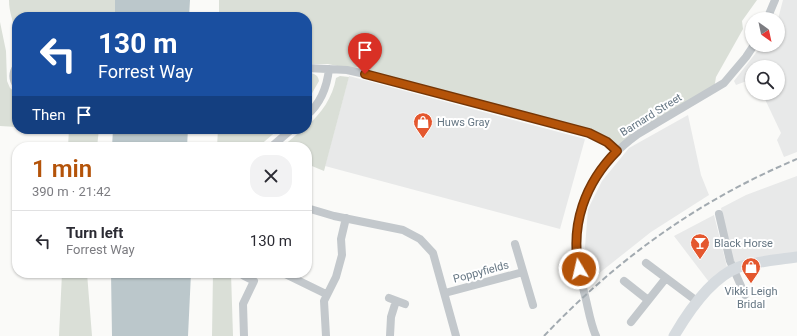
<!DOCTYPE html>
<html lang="en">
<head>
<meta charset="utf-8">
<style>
  :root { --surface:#fff; --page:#f2f2f3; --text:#2b2b33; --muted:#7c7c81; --line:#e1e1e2; --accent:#b45309 }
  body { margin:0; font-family:Roboto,sans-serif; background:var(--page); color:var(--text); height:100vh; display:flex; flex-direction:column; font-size:15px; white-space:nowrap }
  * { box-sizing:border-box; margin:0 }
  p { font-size:13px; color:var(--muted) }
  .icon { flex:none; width:22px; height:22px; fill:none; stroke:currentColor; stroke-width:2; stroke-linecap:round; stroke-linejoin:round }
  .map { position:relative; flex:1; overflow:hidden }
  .drawer { position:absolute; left:12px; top:142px; width:300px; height:136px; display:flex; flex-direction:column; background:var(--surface); border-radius:16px; box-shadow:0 1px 3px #0004 }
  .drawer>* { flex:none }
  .top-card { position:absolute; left:12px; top:12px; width:300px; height:122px; border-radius:16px; box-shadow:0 1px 3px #0004; background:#1a4fa0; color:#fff; overflow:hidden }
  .needle { width:26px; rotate:147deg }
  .controls { position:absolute; left:745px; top:12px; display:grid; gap:8px }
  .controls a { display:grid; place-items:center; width:40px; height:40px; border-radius:50%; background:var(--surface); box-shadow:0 1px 3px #0004; font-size:20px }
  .pin { position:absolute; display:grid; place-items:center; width:34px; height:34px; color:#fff; margin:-41px -17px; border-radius:50% 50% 50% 0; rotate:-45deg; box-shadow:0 0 4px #0007 }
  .pin .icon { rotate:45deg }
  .me { position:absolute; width:44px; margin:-22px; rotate:351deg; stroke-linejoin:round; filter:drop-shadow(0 0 3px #0008) }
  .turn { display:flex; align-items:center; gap:14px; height:84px; padding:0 20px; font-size:18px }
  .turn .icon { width:52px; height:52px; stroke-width:2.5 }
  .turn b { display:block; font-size:28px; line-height:34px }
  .then { display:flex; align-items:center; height:38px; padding:0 20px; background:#0003; gap:8px; font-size:15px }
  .round { display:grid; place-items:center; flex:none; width:42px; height:42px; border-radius:16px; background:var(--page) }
  .overview { display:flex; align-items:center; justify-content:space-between; height:68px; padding:0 20px }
  h1 { font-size:24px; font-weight:600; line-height:30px; color:var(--accent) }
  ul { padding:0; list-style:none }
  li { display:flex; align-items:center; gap:12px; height:60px; padding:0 20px; border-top:1px solid var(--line) }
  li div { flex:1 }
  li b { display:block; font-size:15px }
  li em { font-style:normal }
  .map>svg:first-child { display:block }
  .built { fill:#e8e9e9 }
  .green { fill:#dadfd7 }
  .water { fill:#bbc7cb }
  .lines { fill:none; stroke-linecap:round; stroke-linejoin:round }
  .street { stroke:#c3c8cc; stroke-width:8 }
  .secondary { stroke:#d6dbdf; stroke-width:11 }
  .rail { stroke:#a2aab0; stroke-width:2; stroke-dasharray:6 3; stroke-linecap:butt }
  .route-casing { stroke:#753606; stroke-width:10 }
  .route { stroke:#b45309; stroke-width:7 }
  .labels { text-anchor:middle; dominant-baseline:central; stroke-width:4; stroke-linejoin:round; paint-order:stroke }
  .street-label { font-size:11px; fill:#657683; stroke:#fff }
  .poi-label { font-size:11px; fill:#657683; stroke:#fff; text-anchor:start }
</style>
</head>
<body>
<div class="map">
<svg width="797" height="336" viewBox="0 0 797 336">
  <rect width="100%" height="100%" fill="#fafaf8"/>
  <!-- built -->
  <path class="built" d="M783,0h14v152l-13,5 -7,-17 4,-7 -19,-40h16v-26h-26v12l-16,6 -2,-4 28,-36h16v-26z
    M349,76l236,63 -25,90 -235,-63z
    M688,115l13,60 8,20 -58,37 -58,46 -8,-31 3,-38 14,-28 27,-33z
    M797,176v76l-63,12 -13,-56 25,-13z
    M714,215l13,52 -18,15 -35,-46z"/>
  <!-- green -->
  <path class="green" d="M9,0h106v17h-98v17c-4,-12 -8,-22 -8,-34z
    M219,0h538l-15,21 1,8 -27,48 -2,12 -97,62 -21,-15 -228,-61 2,-6 -12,-2 -7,2 -23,-5h-21v-47h-88z
    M0,22l6,29 1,30 3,7 7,6v33l-17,-1z
    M307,73c6,0 11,1 12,8l-12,21z
    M340,76l9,1 -25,94 -17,-7v-17h-25l21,-18h4v-3c14,-12 26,-29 29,-48z
    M69,129h30l-2,18h-29z
    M218,129h61l-21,18h-41z
    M62,273h25l5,63h-33z
    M213,273h18l2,63h-21z"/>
  <!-- water -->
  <path class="water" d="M115,0h75l-1,17h-74z
    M113,129h75l-1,18h-75z
    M111,273h80l-3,63h-76z"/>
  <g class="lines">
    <!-- street -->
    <path class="street" d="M767,19l8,-19
      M17,66c-5,7 -5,13 0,20
      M307,68l40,2 18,4 224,59 18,9 10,9
      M307,115c14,-12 20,-28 22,-46
      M271,147l21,-18
      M307,208l27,8 69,14 17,9 13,14 23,83
      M719,214l11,47 15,34
      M515,244l18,61
      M646,263l52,39
      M283,273l43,21
      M624,281l24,19
      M445,293l78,-21
      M389,298l16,6
      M631,322l35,-44
      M244,336l-1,-32 11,-23 -10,-5
      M326,336l-2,-35 12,-24 6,-22 -1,-16 5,-21
      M390,336l1,-19 5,-16
      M596,336c-6,-13 -8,-30 -12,-44 -3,-14 -7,-28 -8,-42 -2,-49 23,-88 62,-116l86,-51 22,-26 8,-12"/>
    <!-- secondary -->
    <path class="secondary" d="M674,336c14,-24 38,-59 65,-69 18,-6 39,-7 58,-10"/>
    <!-- rail -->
    <path class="rail" d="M544,336c73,-77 155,-136 253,-177"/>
  </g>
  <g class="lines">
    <defs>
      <path id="route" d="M365,74l224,59 18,9 10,9c-32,32 -47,74 -38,118"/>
    </defs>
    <!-- route casing -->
    <use href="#route" class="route-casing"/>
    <!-- route -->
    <use href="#route" class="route"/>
  </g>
  <!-- icons -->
  <defs>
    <symbol id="shop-pin" viewBox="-11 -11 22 30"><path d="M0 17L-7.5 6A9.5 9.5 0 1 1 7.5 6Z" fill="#e4572e" stroke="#fff"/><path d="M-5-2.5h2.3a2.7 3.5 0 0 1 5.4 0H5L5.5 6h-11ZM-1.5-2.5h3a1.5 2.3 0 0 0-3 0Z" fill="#fff"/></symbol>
    <symbol id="bar-pin" viewBox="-11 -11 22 30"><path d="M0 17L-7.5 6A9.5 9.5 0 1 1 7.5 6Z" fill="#e4572e" stroke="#fff"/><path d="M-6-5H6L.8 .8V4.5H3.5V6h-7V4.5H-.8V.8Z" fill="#fff"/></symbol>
  </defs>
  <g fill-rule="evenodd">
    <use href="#shop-pin" x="412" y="111" width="22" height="30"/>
    <use href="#bar-pin" x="689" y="232" width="22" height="30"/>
    <use href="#shop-pin" x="740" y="256" width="22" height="30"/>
  </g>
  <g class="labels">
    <!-- street labels -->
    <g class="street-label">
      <text transform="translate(651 115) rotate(-32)">Barnard Street</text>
      <text transform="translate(481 272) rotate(-15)">Poppyfields</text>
    </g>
    <!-- poi labels -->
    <g class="poi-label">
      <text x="437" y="122">Huws Gray</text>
      <text x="714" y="243">Black Horse</text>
      <text x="751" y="291" text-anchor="middle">Vikki Leigh<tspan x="751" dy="13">Bridal</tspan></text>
    </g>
  </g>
</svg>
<div class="controls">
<a><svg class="needle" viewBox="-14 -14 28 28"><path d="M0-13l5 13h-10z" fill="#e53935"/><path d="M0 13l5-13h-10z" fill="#7c7c81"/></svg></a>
<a><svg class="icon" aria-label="search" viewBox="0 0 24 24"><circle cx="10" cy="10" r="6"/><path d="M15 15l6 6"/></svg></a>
</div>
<div class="pin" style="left:365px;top:74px;background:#d93025"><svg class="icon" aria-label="arrive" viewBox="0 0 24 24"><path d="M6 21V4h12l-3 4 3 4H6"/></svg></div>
<svg class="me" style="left:579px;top:269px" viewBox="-20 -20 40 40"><circle r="17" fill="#b45309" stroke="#fff" stroke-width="3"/><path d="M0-11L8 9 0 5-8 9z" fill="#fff"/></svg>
<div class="top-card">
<div class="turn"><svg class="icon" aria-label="left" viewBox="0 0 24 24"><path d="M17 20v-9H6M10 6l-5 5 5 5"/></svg><div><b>130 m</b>Forrest Way</div></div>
<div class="then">Then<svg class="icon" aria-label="arrive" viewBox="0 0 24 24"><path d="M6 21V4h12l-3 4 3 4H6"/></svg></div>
</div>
<section class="drawer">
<div class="overview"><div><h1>1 min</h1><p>390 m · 21:42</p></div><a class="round"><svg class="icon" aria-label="close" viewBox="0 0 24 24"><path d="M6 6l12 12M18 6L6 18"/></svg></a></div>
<ul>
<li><svg class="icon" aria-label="left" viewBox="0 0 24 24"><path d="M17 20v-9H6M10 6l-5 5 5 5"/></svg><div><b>Turn left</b><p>Forrest Way</p></div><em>130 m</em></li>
</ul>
</section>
</div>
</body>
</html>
